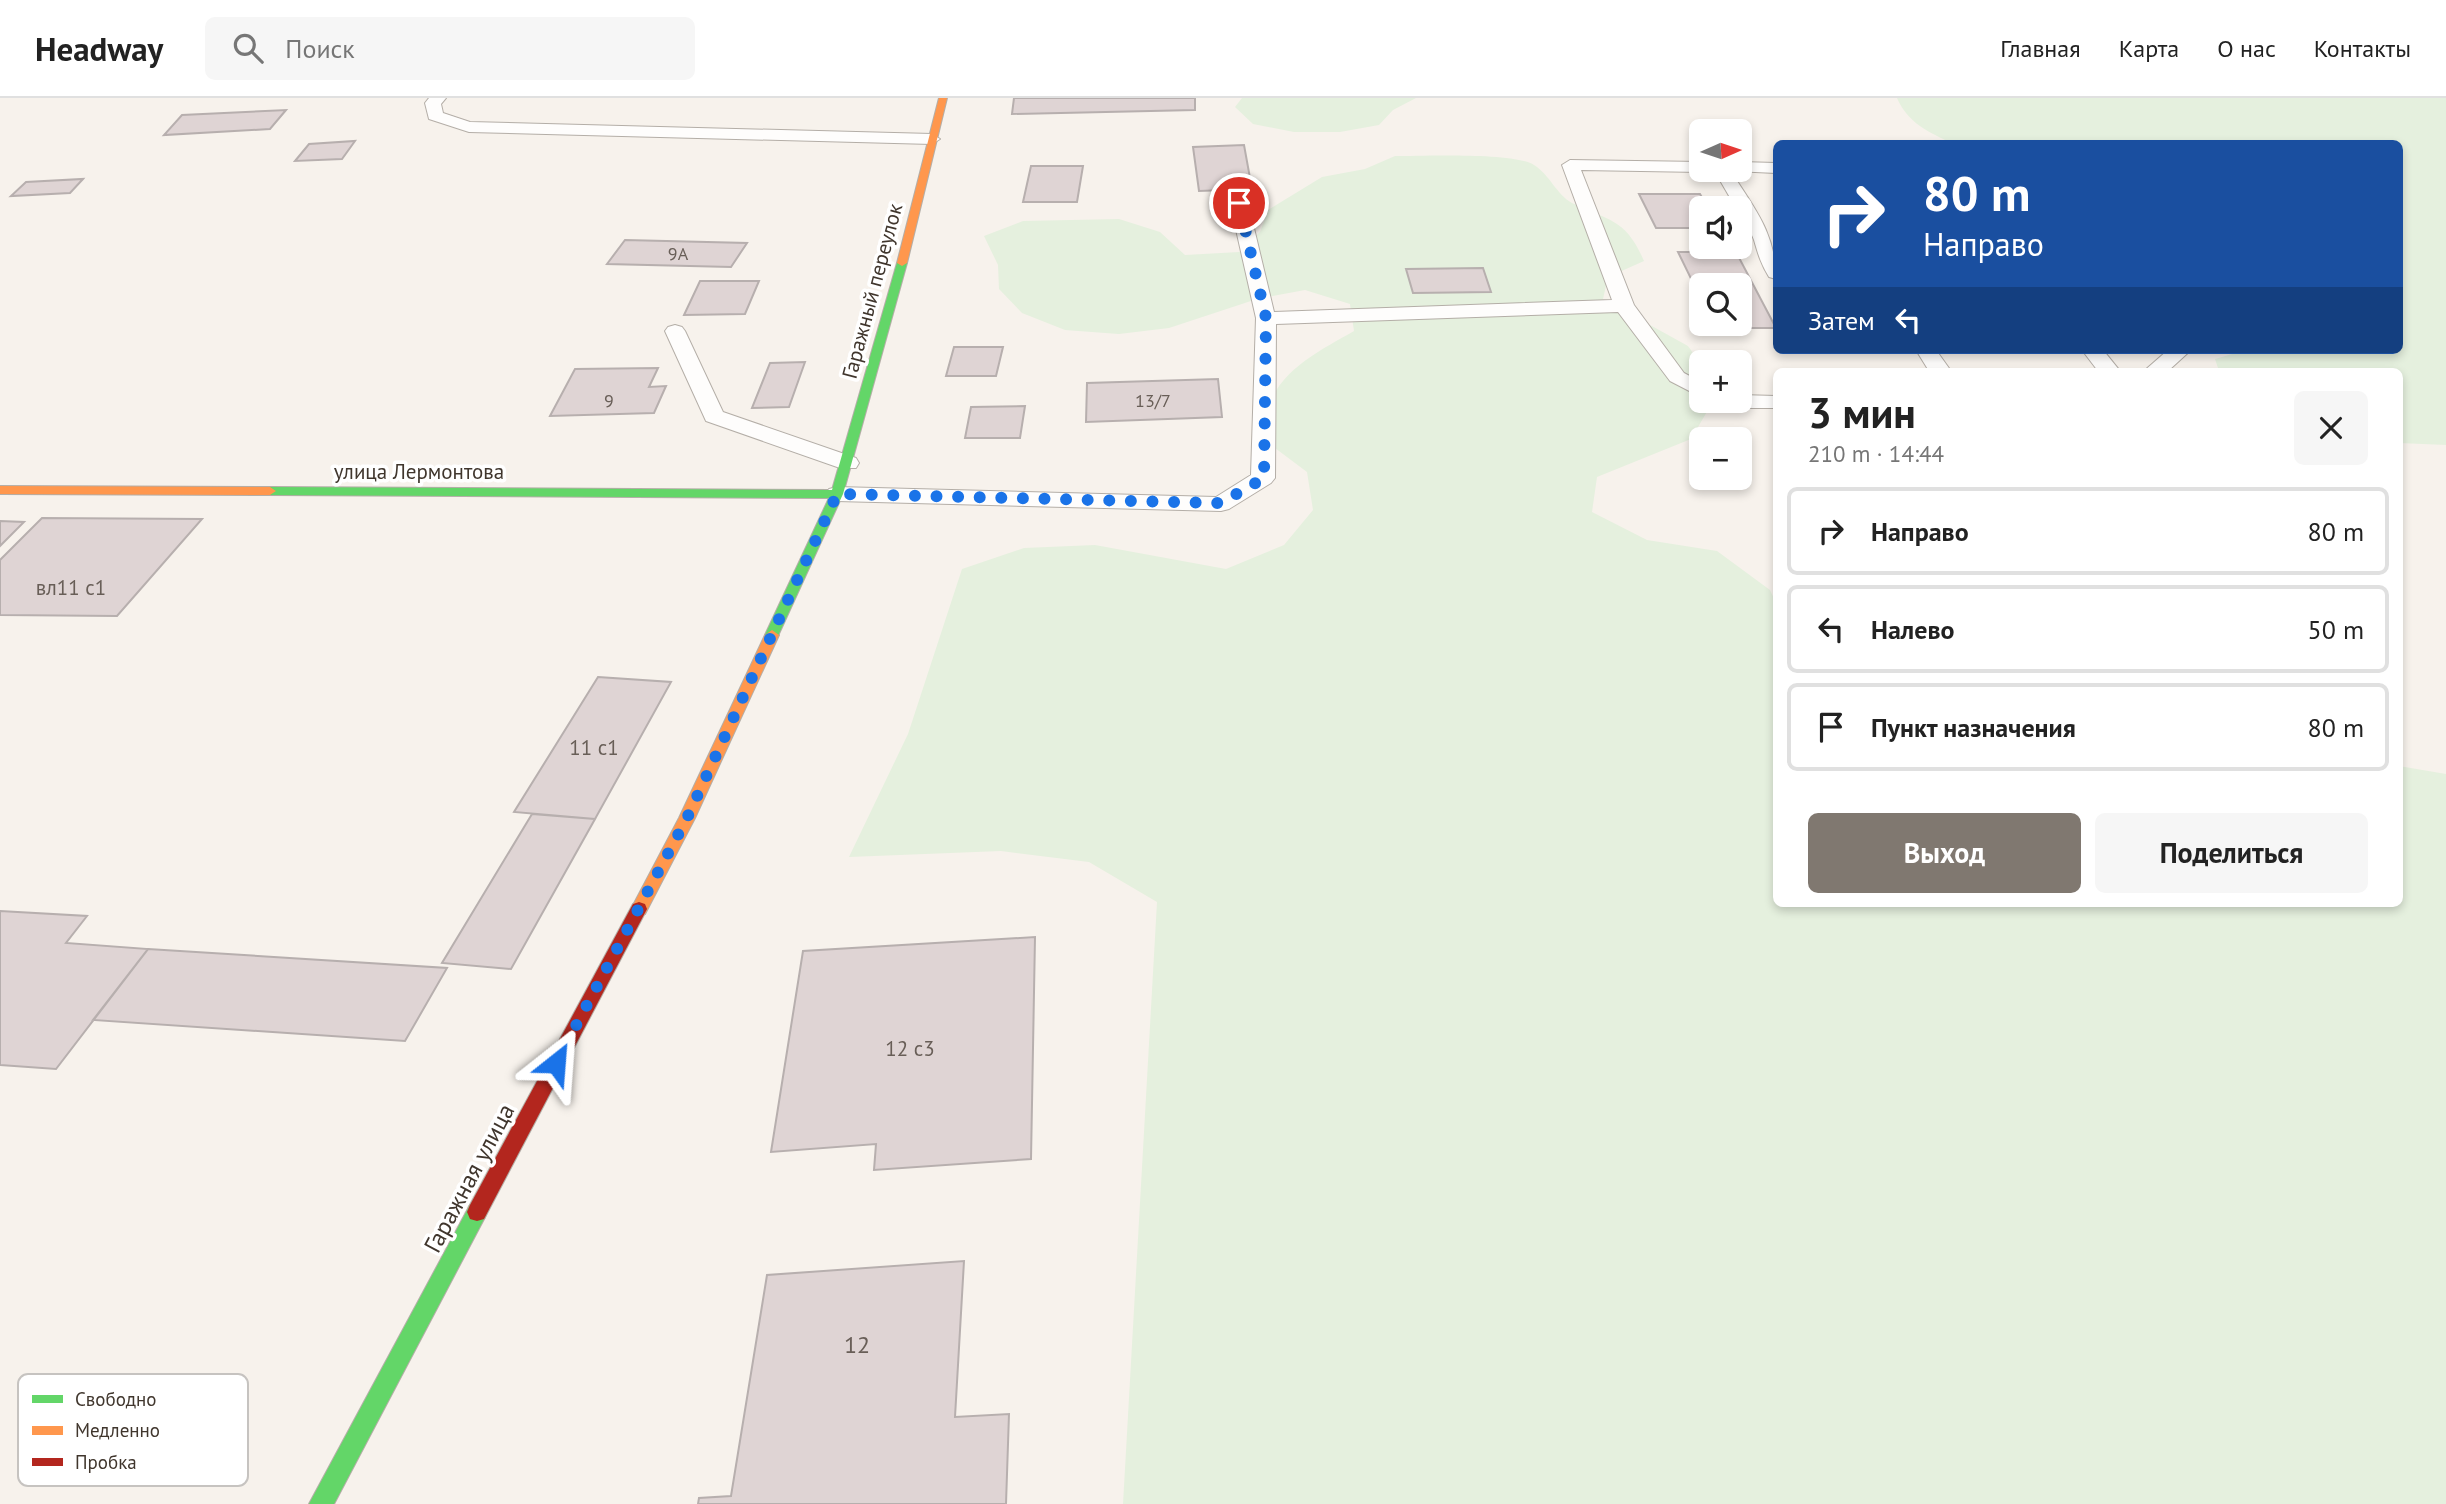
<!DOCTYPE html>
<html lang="ru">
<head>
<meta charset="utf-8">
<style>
  :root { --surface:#fff; --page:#f6f6f6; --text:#222; --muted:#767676; --line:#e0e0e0; --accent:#807870 }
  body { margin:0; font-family:"PT Sans",sans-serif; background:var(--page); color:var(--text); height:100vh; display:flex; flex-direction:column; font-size:26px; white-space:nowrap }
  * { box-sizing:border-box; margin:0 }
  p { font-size:23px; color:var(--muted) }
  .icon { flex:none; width:38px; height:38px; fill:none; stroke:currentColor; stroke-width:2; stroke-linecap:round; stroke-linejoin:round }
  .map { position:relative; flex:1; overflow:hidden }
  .sheet { position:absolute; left:1773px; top:270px; width:630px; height:539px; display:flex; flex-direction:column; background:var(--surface); border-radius:10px; box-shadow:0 4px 10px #0003 }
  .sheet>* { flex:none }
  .top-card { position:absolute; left:1773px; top:42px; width:630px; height:214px; border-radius:10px; box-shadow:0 4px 10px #0003; background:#1a4fa0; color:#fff; overflow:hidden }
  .needle { width:46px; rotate:87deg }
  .buttons { position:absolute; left:1689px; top:21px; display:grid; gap:14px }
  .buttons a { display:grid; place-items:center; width:63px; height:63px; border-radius:10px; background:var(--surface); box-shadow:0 4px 10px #0003; font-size:35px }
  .pin { position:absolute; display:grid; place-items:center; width:60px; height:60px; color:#fff; margin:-30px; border:4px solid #fff; border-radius:50%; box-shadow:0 2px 7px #0007 }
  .me { position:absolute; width:77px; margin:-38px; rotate:28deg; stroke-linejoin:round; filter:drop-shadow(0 0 5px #0008) }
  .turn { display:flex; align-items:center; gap:24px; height:147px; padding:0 35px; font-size:32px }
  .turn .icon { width:91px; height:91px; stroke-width:2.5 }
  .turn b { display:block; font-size:49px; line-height:60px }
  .then { display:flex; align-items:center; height:66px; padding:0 35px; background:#0003; gap:14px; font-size:26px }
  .round { display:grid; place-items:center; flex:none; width:74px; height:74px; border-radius:10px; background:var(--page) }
  .summary { display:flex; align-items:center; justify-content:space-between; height:119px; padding:0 35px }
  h1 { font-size:42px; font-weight:600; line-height:52px }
  .button { display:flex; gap:14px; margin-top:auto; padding:14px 35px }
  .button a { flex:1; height:80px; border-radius:10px; background:var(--accent); color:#fff; font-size:28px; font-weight:600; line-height:80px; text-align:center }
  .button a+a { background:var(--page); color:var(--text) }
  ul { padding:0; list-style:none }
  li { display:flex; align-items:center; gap:21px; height:88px; margin:0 14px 10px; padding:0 21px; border:4px solid var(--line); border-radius:10px }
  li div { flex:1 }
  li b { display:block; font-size:26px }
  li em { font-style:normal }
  header { display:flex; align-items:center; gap:42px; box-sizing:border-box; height:98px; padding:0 35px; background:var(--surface); border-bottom:2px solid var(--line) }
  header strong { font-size:33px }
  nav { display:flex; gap:38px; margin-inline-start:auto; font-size:24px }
  .search { width:490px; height:63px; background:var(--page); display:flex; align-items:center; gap:18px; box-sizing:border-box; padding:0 24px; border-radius:10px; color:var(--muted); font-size:26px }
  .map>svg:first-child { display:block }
  .green { fill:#e5f0de }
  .building { fill:#dfd4d4; stroke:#b7afae; stroke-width:2 }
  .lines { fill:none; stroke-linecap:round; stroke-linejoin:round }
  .lane-casing { stroke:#b4aea7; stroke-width:2 }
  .fast-casing { stroke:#b4aea7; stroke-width:2 }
  .slow-casing { stroke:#b4aea7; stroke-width:2 }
  .jam-casing { stroke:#b4aea7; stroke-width:2 }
  .lane { fill:#fefdfc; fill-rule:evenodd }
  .fast { fill:#63d668; fill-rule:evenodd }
  .slow { fill:#ff974d; fill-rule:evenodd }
  .jam { fill:#b3261e; fill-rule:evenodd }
  .route { stroke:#1a73e8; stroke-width:12; stroke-dasharray:0 21.6 }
  .labels { text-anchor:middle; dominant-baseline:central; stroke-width:7; stroke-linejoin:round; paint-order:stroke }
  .far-number-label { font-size:18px; fill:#685e57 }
  .far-street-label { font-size:21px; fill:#40362d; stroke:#fff }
  .number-label { font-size:21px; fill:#685e57 }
  .street-label { font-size:24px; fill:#40362d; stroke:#fff }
  .near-number-label { font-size:24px; fill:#685e57 }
  .key { fill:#fff; stroke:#c6c3c0; stroke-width:2 }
  .key-label { font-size:19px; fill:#40362d }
</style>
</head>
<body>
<header>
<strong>Headway</strong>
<div class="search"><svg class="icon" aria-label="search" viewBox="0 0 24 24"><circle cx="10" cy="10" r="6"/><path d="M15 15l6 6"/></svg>Поиск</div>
<nav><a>Главная</a><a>Карта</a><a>О нас</a><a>Контакты</a></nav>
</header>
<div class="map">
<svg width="2446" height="1406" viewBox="0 0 2446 1406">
  <rect width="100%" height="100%" fill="#f7f2ec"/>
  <!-- green -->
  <path class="green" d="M1242,0h174l-23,12 -14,15 -39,7h-46l-41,-8 -18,-17z
    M1897,0h549v347l-47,-2v-72h-180l-4,-12 31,-9h153v-206l-447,-1c-24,-11 -44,-20 -55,-45z
    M1395,58c28,0 119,-4 139,9 15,9 23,30 38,38 38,18 54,16 72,58l-36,16 -5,22 85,47 13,18v37h7v9l-17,29 -94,38 -5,35 55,28 70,11 53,39 6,13v300h623v-137l47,8v730h-1323l34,-602 -68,-40 -88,-11 -152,6 59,-123 54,-165 62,-21 71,-3 131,24 58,-24 29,-35 -6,-38 -40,-30c0,-10 -2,-23 1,-33 11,-39 53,-59 86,-78l-4,-27 -45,-14 -48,9 -88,29 -50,6 -54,-4 -43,-17 -23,-24 -1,-24 -14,-29 39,-15 96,-2 41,13 25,23 54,-3 21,-20 8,-22 54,-33 43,-8z"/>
  <!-- building -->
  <path class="building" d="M1014,0h181v12l-183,4z
    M286,12l-16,19 -106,6 18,-20z
    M355,43l-13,18 -47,2 14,-17z
    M1244,47l8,44 -53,2 -6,-44z
    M1031,68h52l-6,36h-54z
    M83,81l-13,14 -59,3 15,-14z
    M1639,96h61l8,14h-7v20h-45z
    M625,142l122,3 -16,24 -124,-3z
    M1678,154h58l40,76h-61l-2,-4h27v-39h-39v14z
    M1483,170l8,24 -78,1 -7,-24z
    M700,183h59l-14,33 -61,1z
    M954,249h49l-7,29h-50z
    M1952,252h81l2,3h-81z
    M805,264l-16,45 -37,1 18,-45z
    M658,270l-9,19 17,-1 -12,27 -104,3 25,-47z
    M1218,281l4,38 -136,5 1,-39z
    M1025,308l-5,32h-55l6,-31z
    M42,420l160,1 -85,97 -117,-1v-55z
    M0,423l24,1 -24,24z
    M598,579l73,5 -76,137 -81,-7z
    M532,716l63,5 -84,150 -69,-6z
    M0,813l87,5 -21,27 82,6 -92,120 -56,-4z
    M1035,839l-4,222 -157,11 2,-26 -105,8 32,-201z
    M148,851l299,19 -42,73 -312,-21z
    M964,1163l-9,156 54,-3 -3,90h-308l1,-6 32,-2 36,-221z"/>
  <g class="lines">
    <defs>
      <path id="lane" d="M429,0h17l-5,6 2,9 27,9 462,12 8,5 -8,5 -463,-12 -40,-13 -4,-16z
        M1570,62l131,2v8h7l-7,2 -120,-2 53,135 50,68 17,9v15l-31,-16 -52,-69 -342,12 -1,154 -4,5 -42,26 -8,2 -384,-10 -8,-2 -4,-5 4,-5 8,-2 379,10 35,-22 5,-157 -26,-115 3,-4h12l3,4 26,109 338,-12 -50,-135z
        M1740,64l36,1v10l-42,-2 6,-1z
        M1714,72h16c24,38 46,63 46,109l-7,-2c-8,-13 -11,-23 -15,-37 -4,-12 -14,-19 -14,-32h-4z
        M675,227l7,2 3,4 38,81 133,46 3,5 -3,5h-16l-134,-47 -41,-90 3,-4z
        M1916,252h20l15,21h-22z
        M2082,252h21l17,21h-22z
        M2168,252h23l-23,21h-24z
        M1740,297l36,1v12h-57l-8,-2 -3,-5h32z"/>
      <path id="fast" d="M902,162l5,3 -64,231 -66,144h-10l-2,-3 64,-137 -559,-3 -6,-4 6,-4 562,3 65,-227z
        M477,1105l7,2 3,7 -3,7 -150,285h-25l161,-299z"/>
      <path id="slow" d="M939,0h8l-40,165 -5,3 -5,-3z
        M0,388l270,1 6,4 -6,4 -270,-1z
        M772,532l7,5 -84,183 -50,96h-12l-2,-5 48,-91 86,-183z"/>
      <path id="jam" d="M639,804l6,2 2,5 -163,310 -7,2 -7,-2 -3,-7 3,-7 163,-301z"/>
    </defs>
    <!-- lane casing -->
    <use href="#lane" class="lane-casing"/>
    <!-- fast casing -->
    <use href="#fast" class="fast-casing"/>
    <!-- slow casing -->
    <use href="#slow" class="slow-casing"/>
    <!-- jam casing -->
    <use href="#jam" class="jam-casing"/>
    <!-- lane -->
    <use href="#lane" class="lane"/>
    <!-- fast -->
    <use href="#fast" class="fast"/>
    <!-- slow -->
    <use href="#slow" class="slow"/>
    <!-- jam -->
    <use href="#jam" class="jam"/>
  </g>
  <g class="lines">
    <!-- route -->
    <path class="route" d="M556,965l131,-245 150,-324 384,9 43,-25 2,-160 -27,-115"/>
  </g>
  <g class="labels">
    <!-- far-number labels -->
    <g class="far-number-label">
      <text x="678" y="155">9А</text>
      <text x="609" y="302">9</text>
      <text x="1153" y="302">13/7</text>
    </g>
    <!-- far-street labels -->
    <g class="far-street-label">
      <text transform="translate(872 193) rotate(-75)">Гаражный переулок</text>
      <text x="419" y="373">улица Лермонтова</text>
    </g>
    <!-- number labels -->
    <g class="number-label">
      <text x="71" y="489">вл11 с1</text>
      <text x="594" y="649">11 с1</text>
      <text x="910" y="950">12 с3</text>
    </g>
    <!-- street labels -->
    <g class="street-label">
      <text transform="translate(469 1080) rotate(-62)">Гаражная улица</text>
    </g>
    <!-- near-number labels -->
    <g class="near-number-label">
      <text x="857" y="1246">12</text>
    </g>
  </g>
  <!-- legend -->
  <rect x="18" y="1276" width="230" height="112" rx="10" class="key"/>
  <rect x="32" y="1297" width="31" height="8" fill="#63d668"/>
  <rect x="32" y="1328" width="31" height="9" fill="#ff974d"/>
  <rect x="32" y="1360" width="31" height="8" fill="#b3261e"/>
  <g class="key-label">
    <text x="75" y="1308">Свободно</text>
    <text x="75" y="1339">Медленно</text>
    <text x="75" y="1371">Пробка</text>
  </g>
</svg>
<div class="buttons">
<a><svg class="needle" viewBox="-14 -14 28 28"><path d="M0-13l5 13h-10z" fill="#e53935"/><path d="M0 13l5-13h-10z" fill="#767676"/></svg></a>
<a><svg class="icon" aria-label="sound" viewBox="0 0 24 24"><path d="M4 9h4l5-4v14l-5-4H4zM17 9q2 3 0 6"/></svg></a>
<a><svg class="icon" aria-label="search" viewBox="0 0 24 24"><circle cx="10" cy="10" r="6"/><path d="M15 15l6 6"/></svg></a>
<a>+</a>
<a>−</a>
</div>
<div class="pin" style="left:1239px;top:105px;background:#d93025"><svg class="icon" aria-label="arrive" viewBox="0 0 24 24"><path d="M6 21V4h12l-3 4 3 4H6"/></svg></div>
<svg class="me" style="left:556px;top:965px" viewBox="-20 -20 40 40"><path d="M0-17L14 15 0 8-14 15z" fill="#1a73e8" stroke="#fff" stroke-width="4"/></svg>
<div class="top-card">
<div class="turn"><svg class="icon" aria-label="right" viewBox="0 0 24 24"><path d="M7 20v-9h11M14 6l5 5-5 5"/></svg><div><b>80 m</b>Направо</div></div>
<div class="then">Затем<svg class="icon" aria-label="left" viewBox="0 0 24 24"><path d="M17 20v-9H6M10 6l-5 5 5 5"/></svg></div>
</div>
<section class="sheet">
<div class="summary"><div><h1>3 мин</h1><p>210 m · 14:44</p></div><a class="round"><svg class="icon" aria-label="close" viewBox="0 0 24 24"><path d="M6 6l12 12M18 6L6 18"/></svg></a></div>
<ul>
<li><svg class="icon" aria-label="right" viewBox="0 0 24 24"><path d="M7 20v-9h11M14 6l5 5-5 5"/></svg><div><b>Направо</b></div><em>80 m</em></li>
<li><svg class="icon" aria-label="left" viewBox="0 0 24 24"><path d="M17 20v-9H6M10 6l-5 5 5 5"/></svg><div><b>Налево</b></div><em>50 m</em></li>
<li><svg class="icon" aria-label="arrive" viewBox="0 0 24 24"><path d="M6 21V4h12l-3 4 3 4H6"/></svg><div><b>Пункт назначения</b></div><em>80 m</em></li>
</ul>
<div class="button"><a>Выход</a><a>Поделиться</a></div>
</section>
</div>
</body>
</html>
